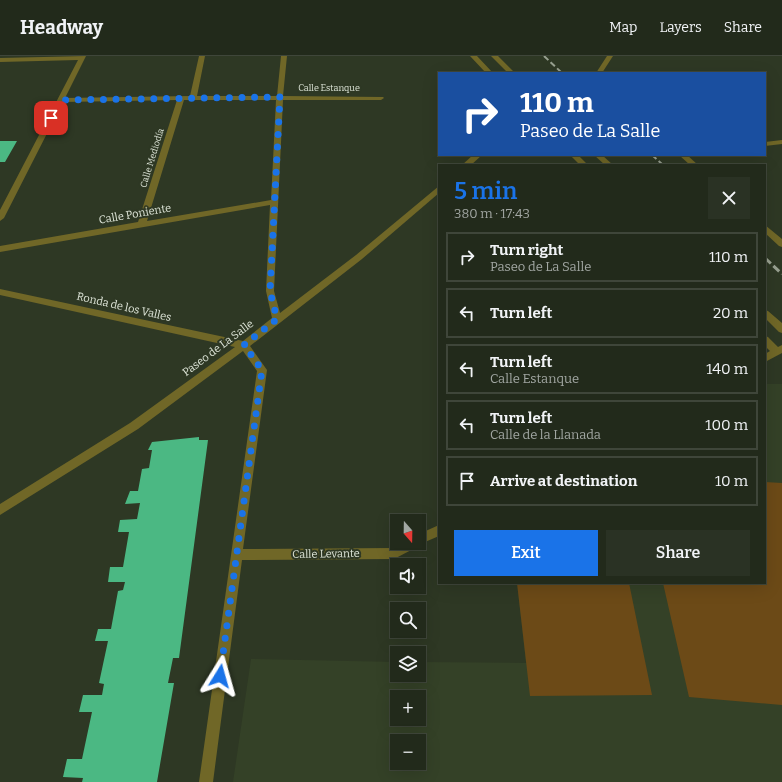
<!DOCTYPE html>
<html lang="en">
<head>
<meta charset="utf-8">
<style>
  :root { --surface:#222a1b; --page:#2a3224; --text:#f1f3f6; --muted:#a2a7a3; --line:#3f463a; --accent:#1a73e8 }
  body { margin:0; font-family:Bitter,serif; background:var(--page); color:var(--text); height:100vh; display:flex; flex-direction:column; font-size:15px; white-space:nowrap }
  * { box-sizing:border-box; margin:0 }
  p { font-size:13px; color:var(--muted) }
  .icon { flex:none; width:22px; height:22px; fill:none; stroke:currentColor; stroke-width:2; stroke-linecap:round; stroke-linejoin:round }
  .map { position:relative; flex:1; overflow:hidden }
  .details { position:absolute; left:438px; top:108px; width:328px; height:420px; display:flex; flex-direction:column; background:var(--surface); border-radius:0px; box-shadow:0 4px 16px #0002,0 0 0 1px var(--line) }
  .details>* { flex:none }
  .guide { position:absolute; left:438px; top:16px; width:328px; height:84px; border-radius:0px; box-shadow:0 4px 16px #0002,0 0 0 1px var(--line); background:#1a4fa0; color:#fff; overflow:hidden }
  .needle { width:26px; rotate:160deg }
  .controls { position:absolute; left:390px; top:458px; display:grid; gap:8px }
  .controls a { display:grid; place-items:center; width:36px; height:36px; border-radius:0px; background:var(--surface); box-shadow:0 4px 16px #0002,0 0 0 1px var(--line); font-size:20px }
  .pin { position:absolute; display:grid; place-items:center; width:34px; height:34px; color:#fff; margin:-17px; border-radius:8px; box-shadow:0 2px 6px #0006 }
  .me { position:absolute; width:44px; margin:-22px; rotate:8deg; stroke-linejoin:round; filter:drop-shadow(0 0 3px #0008) }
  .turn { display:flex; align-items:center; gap:14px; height:84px; padding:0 16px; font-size:18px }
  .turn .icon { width:52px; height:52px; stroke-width:2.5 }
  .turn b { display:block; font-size:28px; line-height:34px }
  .round { display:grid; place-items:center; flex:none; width:42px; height:42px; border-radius:0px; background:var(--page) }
  .headline { display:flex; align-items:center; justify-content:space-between; height:68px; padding:0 16px }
  h1 { font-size:24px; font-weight:600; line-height:30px; color:var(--accent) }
  .button { display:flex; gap:8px; margin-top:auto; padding:8px 16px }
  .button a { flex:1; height:46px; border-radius:0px; background:var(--accent); color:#fff; font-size:16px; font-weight:600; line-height:46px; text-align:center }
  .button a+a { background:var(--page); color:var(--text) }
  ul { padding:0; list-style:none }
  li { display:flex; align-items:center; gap:12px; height:50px; margin:0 8px 6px; padding:0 8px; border:2px solid var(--line); border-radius:0px }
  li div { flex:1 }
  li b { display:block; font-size:15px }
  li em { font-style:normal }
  header { display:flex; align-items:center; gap:24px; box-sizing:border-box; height:56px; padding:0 20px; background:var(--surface); border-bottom:1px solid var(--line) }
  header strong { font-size:19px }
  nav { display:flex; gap:22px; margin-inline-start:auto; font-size:14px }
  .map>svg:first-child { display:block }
  .built { fill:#344127; fill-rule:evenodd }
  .green { fill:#6c4a17 }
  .building { fill:#4bb883 }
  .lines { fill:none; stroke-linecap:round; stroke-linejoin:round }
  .minor { fill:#706727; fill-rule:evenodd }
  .rail-far1 { stroke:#98a090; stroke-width:2; stroke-dasharray:6 3; stroke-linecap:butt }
  .rail { stroke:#98a090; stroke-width:3; stroke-dasharray:8 3.5; stroke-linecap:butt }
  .route { stroke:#1a73e8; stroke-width:7; stroke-dasharray:0 12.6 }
  .labels { text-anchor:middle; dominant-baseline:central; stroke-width:4; stroke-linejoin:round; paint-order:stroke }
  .far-street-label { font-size:9px; fill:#dde4d7; stroke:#2e3824 }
  .street-label { font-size:11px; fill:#dde4d7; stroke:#2e3824 }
</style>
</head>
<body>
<header>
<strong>Headway</strong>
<nav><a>Map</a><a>Layers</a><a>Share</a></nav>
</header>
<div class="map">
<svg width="782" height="726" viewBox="0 0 782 726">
  <rect width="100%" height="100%" fill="#2e3824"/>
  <!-- built -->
  <path class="built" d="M765,328h17v398h-549l18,-123 146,3v13h22v-13l107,1 -9,-80h248zM397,641h22v22h-22zM397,685h22v22h-22z"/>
  <!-- green -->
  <path class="green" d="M765,426l17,1v222l-93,-8 -26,-114h102z
    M517,527h112l23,112 -122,1z"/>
  <!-- building -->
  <path class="building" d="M0,85h17l-12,21h-5z
    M199,381v3h9l-29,218h-6l-5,25h6l-17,99h-75l1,-4 -20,-1 4,-18h15l10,-47h-13l4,-17h19l2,-11 -5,-1 9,-42h-13l3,-12h13l7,-38 5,-1 2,-8h-17l2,-15h13l6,-35h-11l2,-12 17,-1 3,-16 -15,1 5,-13h8l4,-22 7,-1 3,-18h-4l4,-8z"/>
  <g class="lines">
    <!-- minor -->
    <path class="minor" d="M86,0l-21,42 125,-2 9,-40h6l-8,40h80l4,-40h6l-4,40 100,1 1,1 -3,2h-98l-9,191 6,22 76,-58 83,-69v7l-77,66 -112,87 17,24 -24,179 150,-1 9,-5h17v-9l20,-9v11l-21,9 -1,2 -23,12 -152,1 -29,222h-14l58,-411 -14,-20 -105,78 -138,86v-11l130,-81 105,-76 -235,-52v-6l243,52 29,-23 -6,-27 4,-86 -270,47v-6l138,-24 39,-122 -114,2 -59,116 -4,3v-11l78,-150 -78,2v-4zM184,44h92l-5,100 -124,21z
      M470,0h7l16,17h-7z
      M491,0h7l17,17h-7z
      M607,0h6l-11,17h-6z
      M782,84v4l-17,2v-4z
      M473,99h9l-11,10h-9z
      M570,99h8l10,10h-8z
      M594,99h8l11,10h-8z
      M679,99h8l11,10h-8z
      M765,169l17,14v8l-3,-1 -14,-13z
      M765,254l3,1 14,12v10l-3,-1 -14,-14z
      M765,280l3,1 10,10 4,-2v8l-17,9v-8l5,-3 -5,-5z"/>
    <!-- rail-far1 -->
    <path class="rail-far1" d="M544,0l18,17
      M652,99l11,10"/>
    <!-- rail -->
    <path class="rail" d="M765,202l17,16"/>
  </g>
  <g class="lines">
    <!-- route -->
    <path class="route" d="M51,62l10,-18 219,-3 -10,194 7,28 -33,26 18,25 -42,306"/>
  </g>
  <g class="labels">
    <!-- far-street labels -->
    <g class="far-street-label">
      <text x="329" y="32">Calle Estanque</text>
      <text transform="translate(152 102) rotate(-73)">Calle Mediodía</text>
    </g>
    <!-- street labels -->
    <g class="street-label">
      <text transform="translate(135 158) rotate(-10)">Calle Poniente</text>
      <text transform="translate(124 251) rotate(13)">Ronda de los Valles</text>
      <text transform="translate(218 292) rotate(-37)">Paseo de La Salle</text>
      <text transform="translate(326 498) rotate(-1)">Calle Levante</text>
    </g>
  </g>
</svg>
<div class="controls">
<a><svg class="needle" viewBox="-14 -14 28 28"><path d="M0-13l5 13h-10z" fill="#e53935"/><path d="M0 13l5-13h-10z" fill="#a2a7a3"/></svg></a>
<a><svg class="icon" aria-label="sound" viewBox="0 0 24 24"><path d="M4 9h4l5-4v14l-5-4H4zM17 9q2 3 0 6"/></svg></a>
<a><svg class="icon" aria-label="search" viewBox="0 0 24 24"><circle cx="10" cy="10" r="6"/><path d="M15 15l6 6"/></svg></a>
<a><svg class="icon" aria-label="layers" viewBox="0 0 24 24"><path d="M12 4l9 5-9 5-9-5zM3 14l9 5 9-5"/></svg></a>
<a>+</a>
<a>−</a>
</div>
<div class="pin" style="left:51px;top:62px;background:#d93025"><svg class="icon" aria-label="arrive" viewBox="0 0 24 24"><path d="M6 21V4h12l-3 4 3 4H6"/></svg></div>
<svg class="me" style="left:220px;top:620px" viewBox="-20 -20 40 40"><path d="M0-17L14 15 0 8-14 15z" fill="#1a73e8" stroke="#fff" stroke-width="4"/></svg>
<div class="guide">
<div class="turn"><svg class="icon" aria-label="right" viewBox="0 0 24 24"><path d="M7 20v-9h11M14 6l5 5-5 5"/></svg><div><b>110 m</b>Paseo de La Salle</div></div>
</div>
<section class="details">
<div class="headline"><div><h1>5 min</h1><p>380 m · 17:43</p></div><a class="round"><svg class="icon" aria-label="close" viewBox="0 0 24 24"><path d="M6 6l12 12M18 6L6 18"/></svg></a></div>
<ul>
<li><svg class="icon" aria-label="right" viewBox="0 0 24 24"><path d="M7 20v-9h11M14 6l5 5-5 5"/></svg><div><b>Turn right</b><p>Paseo de La Salle</p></div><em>110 m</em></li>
<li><svg class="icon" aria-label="left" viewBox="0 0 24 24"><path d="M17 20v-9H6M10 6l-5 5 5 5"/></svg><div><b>Turn left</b></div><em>20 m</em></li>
<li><svg class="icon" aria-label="left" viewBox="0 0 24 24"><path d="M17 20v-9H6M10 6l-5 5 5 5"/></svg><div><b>Turn left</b><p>Calle Estanque</p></div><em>140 m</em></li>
<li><svg class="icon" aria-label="left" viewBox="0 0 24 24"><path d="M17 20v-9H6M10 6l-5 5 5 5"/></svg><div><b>Turn left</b><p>Calle de la Llanada</p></div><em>100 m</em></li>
<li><svg class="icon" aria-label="arrive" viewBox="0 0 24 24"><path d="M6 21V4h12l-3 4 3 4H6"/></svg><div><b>Arrive at destination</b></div><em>10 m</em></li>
</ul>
<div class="button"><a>Exit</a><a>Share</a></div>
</section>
</div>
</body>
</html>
